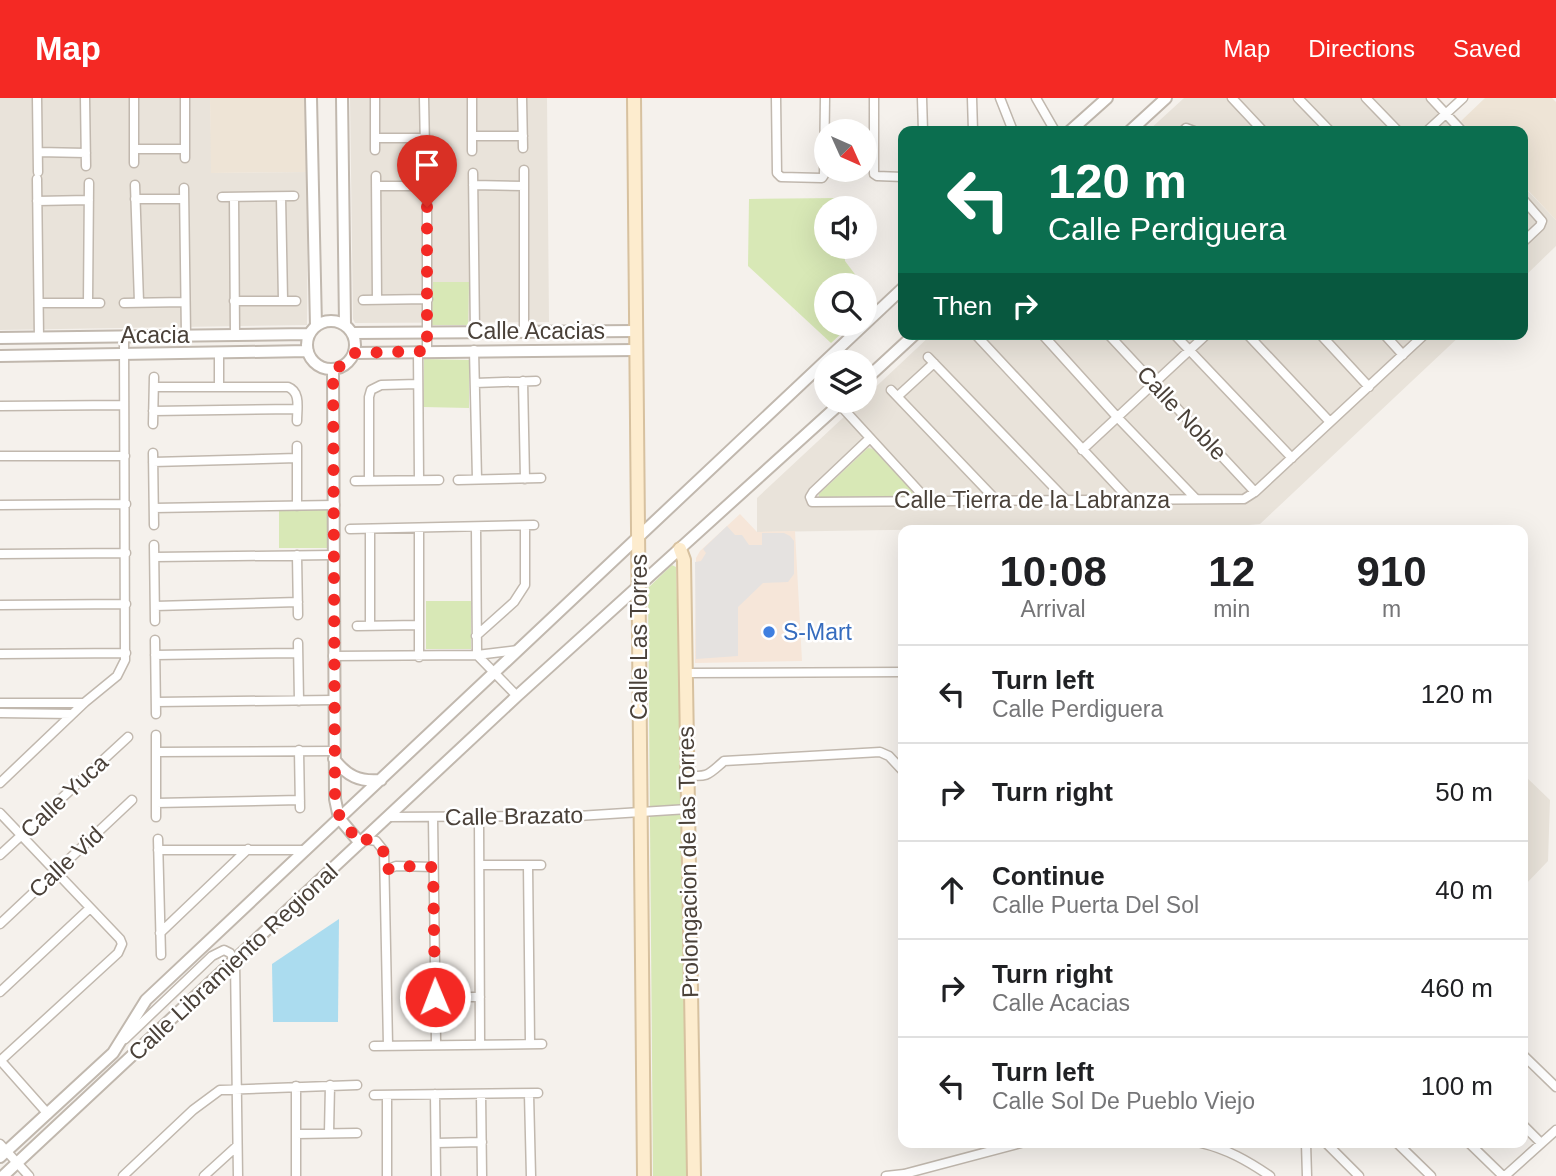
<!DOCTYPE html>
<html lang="en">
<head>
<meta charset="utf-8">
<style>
  :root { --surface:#fff; --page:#f6f6f6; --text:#202124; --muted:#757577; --line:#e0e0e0; --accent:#f42924 }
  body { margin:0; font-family:Helvetica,sans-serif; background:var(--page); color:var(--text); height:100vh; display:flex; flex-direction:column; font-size:26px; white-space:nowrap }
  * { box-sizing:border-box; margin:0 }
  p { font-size:23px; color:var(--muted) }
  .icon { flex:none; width:38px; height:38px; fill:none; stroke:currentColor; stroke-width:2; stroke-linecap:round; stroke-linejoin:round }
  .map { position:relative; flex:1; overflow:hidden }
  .sheet { position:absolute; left:898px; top:427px; width:630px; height:623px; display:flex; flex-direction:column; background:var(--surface); border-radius:14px; box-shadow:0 7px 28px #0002 }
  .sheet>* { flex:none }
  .hud { position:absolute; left:898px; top:28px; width:630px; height:214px; border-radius:14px; box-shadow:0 7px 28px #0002; background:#0b6e4f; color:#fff; overflow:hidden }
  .needle { width:46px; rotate:135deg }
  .buttons { position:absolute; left:814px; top:21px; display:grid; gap:14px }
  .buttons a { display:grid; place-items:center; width:63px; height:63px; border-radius:50%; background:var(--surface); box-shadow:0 7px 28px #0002; font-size:35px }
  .pin { position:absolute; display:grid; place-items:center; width:60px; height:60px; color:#fff; margin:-72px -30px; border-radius:50% 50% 50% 0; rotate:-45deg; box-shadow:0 0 7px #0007 }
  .pin .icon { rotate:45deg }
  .me { position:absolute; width:77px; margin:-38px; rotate:359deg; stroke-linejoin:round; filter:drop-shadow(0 0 5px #0008) }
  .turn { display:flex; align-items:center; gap:24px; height:147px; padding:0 35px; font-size:32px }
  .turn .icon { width:91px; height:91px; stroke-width:2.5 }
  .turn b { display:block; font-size:49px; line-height:60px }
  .then { display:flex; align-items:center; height:66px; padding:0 35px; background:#0003; gap:14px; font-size:26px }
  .eta { display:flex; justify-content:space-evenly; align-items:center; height:119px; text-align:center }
  .eta b { font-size:42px; font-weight:600; line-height:49px }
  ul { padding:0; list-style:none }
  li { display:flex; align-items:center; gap:21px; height:98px; padding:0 35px; border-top:2px solid var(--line) }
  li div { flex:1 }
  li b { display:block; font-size:26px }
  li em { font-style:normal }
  header { display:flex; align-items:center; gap:42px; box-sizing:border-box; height:98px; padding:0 35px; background:var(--accent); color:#fff }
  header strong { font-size:33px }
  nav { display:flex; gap:38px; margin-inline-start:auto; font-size:24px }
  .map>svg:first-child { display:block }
  .residential { fill:#e9e3da }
  .commercial { fill:#f6e6d9 }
  .education { fill:#eee4d6 }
  .green { fill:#d8e8b6 }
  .parking { fill:#e5e2e0 }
  .water { fill:#abdcef }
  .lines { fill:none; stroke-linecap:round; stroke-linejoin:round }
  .minor-casing { stroke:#c1b8ae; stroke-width:11 }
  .tertiary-casing { stroke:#c1b8ae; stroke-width:14 }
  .secondary-casing { stroke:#d7c19f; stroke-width:16 }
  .minor { stroke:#fff; stroke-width:8 }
  .tertiary { stroke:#fff; stroke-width:10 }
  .secondary { stroke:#fdecce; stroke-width:12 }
  .route { stroke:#f42924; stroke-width:12; stroke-dasharray:0 21.6 }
  .shop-dot { fill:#3f7fe0; stroke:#fff; stroke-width:2.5 }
  .labels { text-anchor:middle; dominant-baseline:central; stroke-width:5; stroke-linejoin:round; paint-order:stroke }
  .street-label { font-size:23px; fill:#4a4139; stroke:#fff }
  .shop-label { font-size:23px; fill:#366cbe; stroke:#fff; text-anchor:start }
</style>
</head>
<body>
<header>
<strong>Map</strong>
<nav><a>Map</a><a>Directions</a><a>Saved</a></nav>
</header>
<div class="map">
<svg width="1556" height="1078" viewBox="0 0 1556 1078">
  <rect width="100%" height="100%" fill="#f5f1ec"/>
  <!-- residential -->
  <path class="residential" d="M0,0h210l2,75 96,-1 -1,153 -307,5z
    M350,0h197l2,224 -194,1 -2,-4z
    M1184,0h255l31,33h-322z
    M1522,87l34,35v26l-33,32z
    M932,236h530l-202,190 -11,1 -1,5h-162l-1,-3 -328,5v-34l104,-97h3l1,-4z
    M1522,675l28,27 -2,61 -25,26z"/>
  <!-- commercial -->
  <path class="commercial" d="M740,416l17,18 38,-1 7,130 -107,2 1,-105 4,-7z"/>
  <!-- education -->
  <path class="education" d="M210,0h96l2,74 -97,1z
    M1485,0h67l4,4v118l-33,-35 -1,-54h-52l-9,-10z"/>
  <!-- green -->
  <path class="green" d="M839,100l1,10h-14v39h18l1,14 18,24h-37v39h26l-21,19 -83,-77 1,-67z
    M433,184h36l-1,43h-36z
    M424,261l45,1v48l-46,-1z
    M868,350l5,1 40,43 -2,4 -92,1v-3z
    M279,412h48v38h-48z
    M672,467l4,2 18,609h-41l-5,-588z
    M426,503h45v48h-45z"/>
  <!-- parking -->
  <path class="parking" d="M727,428l8,9h7l7,10h13v-12h22l6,3 4,5v33l-6,8 -25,1 -25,24v49l-42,3 -1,-97 6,-1 5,-8 -3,-4z"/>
  <!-- water -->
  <path class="water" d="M339,821l-1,103h-65l-1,-58z"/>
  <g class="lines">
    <defs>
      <path id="minor" d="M37,0l1,74
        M85,0l1,68
        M134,0v65
        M185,0v60
        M424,0l1,51
        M472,0v53
        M522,0l1,50
        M776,0l1,75 4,4 41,1 2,-3 1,-77
        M874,0v76l3,2 26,1
        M922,0l1,33
        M972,0l1,33
        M1000,0l13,33
        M1036,0l19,33
        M1232,0l31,33
        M1298,0l32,33
        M1366,0l32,33
        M1431,0l31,33
        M1183,33l3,-3 8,3
        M1427,33l36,-33
        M472,38h51
        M376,40h48
        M134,51h51
        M375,52v-52
        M38,54l48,1
        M524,72v160
        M473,75l2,158
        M376,78l1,123
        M37,81l2,159
        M135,87l4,117
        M473,87l51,1
        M376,88h51
        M184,90l2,147
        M222,99l72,-1
        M234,99l1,138
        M281,99l2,103
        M1522,100l20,23 -2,5 -18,17
        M135,101h49
        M37,103l52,-1
        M363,202l65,-1
        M234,203h62
        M39,205h61
        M88,205l1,-120
        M124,205l61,-1
        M975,236l155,166
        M1042,236l76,84 78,81
        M1108,236l147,158
        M1174,236l118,124
        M1247,236l83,88
        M1320,236l49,53
        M1384,236l19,21
        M474,252l3,129
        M418,253l1,129
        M427,253v-179
        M928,259l139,144
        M523,283l2,98
        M475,285l61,-2
        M219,288v-32
        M154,289h134c13,5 9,21 9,34
        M891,292l106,111
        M898,298l36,-33
        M839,306l89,97
        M0,308l124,-1
        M153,313l144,-2
        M153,326l1,-47
        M870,340l-57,54 -3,5 2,5 432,-3 11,-7 170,-158
        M297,348v60
        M1082,352l125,-116
        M153,355l1,72
        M0,358h125
        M153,364l144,-4
        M458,382l83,-2
        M355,383l84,-1
        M369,383v-84l2,-7 10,-5 37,-1
        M0,407l126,-1
        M154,410l181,-3
        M476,429l1,128
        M350,431l184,-4
        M370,431v97
        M419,431v128
        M154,447l1,76
        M0,456l126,-1
        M297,457l1,60
        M155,459l179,-2
        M0,507l126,-1
        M155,508l143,-4
        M357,528l62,-1
        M476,538l38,-34 11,-17v-59
        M155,542l1,74
        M298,545l1,58
        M0,556l126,-1
        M155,557l143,-2
        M477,557l40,41
        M333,558l144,-1 41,-5
        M686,575l217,-1
        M156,604l177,-2
        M0,605h84
        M0,615l72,1
        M156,637v82
        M299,652l1,58
        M156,654l178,-1
        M687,677c21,3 22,-1 37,-14l156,-9 9,4 14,15
        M0,685l84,-80 33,-27 8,-16 -1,-325
        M156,705l144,-3
        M0,715l120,126 2,5 -4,9 -118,108
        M388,719l190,-1 110,-7
        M433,719l3,226
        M479,720l1,225
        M158,741l3,116
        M364,741l12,2 8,10 4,194
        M158,752h148
        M0,757l128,-118
        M480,767h61
        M528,767l2,178
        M386,772l10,-4 37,1
        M0,826l132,-124
        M160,835l88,-84
        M0,894l90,-84
        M435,899h45
        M125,941l87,-83 12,-6 6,3 5,8 3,215
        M374,948l168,-2
        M1522,956l34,33
        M0,962l48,54
        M435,996l1,82
        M481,996l1,82
        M529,996l2,82
        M374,997l164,-2
        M387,997v81
        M1522,1026l19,19
        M329,1035l1,-48
        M296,1036l61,-1
        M436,1045l46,-1
        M1201,1045c26,6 47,18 69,33
        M1306,1045l1,33
        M1326,1045l33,33
        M1397,1045l34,33
        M1469,1045l34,33
        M0,1046l29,32
        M123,1078l70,-66 27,-20 137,-5
        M204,1078l33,-30
        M296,1078v-90
        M886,1078l18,-2 117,-31
        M1505,1078l51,-46"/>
      <path id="tertiary" d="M311,0l5,228
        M342,0l3,226
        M1070,33l37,-33
        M1130,33l36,-33
        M307 247a24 24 0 1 1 48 0a24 24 0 1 1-48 0Z
        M353,235l282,-2
        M0,240l309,-4
        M354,255l282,-3
        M0,258l308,-5
        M333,271l2,430 4,19 21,25
        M864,283l51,-47
        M334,661c13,17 25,23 47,21
        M0,1059l113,-104 33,-53 757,-712
        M3,1078l514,-480 326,-295"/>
      <path id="secondary" d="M634,0l10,1078
        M680,451l4,11 10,616"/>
    </defs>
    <!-- minor casing -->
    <use href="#minor" class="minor-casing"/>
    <!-- tertiary casing -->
    <use href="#tertiary" class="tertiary-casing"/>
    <!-- secondary casing -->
    <use href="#secondary" class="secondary-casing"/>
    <!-- minor -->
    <use href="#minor" class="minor"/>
    <!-- tertiary -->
    <use href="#tertiary" class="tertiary"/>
    <!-- secondary -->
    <use href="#secondary" class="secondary"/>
  </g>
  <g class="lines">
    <!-- route -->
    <path class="route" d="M427,109v144l-73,2 -8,11 -13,5 2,430 5,19 20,25 4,-4c21,4 20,12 22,31l10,-4 37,1 2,130"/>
  </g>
  <!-- markers -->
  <circle class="shop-dot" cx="769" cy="534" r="7"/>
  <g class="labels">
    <!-- street labels -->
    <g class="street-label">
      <text x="536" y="233">Calle Acacias</text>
      <text x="155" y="237">Acacia</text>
      <text transform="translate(1182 315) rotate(47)">Calle Noble</text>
      <text x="1032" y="402">Calle Tierra de la Labranza</text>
      <text transform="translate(639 539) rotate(-90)">Calle Las Torres</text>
      <text transform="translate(64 698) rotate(-43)">Calle Yuca</text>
      <text transform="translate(514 718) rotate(-1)">Calle Brazato</text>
      <text transform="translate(66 764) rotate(-43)">Calle Vid</text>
      <text transform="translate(688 764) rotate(-91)">Prolongacion de las Torres</text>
      <text transform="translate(233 864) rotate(-43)">Calle Libramiento Regional</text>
    </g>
    <!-- shop labels -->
    <g class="shop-label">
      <text x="783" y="534">S-Mart</text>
    </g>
  </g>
</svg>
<div class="buttons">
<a><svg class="needle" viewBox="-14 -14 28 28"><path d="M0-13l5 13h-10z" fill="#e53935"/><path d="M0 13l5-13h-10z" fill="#757577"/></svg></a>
<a><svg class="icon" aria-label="sound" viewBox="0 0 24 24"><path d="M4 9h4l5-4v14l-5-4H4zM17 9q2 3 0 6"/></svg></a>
<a><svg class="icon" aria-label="search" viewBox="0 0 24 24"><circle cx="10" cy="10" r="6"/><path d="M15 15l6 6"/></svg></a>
<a><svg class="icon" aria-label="layers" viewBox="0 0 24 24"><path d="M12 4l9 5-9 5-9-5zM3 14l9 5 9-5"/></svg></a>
</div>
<div class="pin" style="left:427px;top:109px;background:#d93025"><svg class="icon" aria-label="arrive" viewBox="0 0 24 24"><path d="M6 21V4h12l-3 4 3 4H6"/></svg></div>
<svg class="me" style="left:435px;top:899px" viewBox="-20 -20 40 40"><circle r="17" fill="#f42924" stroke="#fff" stroke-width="3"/><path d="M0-11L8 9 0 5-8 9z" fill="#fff"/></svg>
<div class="hud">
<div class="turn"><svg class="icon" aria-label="left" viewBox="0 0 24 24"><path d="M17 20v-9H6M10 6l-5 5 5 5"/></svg><div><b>120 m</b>Calle Perdiguera</div></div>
<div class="then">Then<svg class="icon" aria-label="right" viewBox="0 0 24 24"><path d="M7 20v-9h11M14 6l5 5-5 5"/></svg></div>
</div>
<section class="sheet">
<div class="eta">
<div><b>10:08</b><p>Arrival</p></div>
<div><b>12</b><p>min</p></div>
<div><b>910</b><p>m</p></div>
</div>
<ul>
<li><svg class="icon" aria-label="left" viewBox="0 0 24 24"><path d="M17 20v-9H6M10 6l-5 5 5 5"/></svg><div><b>Turn left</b><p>Calle Perdiguera</p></div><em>120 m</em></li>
<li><svg class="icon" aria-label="right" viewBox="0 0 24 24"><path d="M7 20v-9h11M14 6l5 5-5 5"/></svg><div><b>Turn right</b></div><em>50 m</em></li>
<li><svg class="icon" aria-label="ahead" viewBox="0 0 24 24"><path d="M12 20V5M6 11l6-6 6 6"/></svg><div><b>Continue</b><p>Calle Puerta Del Sol</p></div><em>40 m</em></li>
<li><svg class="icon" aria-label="right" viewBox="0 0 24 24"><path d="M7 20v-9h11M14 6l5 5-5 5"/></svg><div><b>Turn right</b><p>Calle Acacias</p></div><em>460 m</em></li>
<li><svg class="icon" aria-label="left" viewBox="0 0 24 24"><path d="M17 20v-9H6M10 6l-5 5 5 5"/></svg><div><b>Turn left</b><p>Calle Sol De Pueblo Viejo</p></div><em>100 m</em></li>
</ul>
</section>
</div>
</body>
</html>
